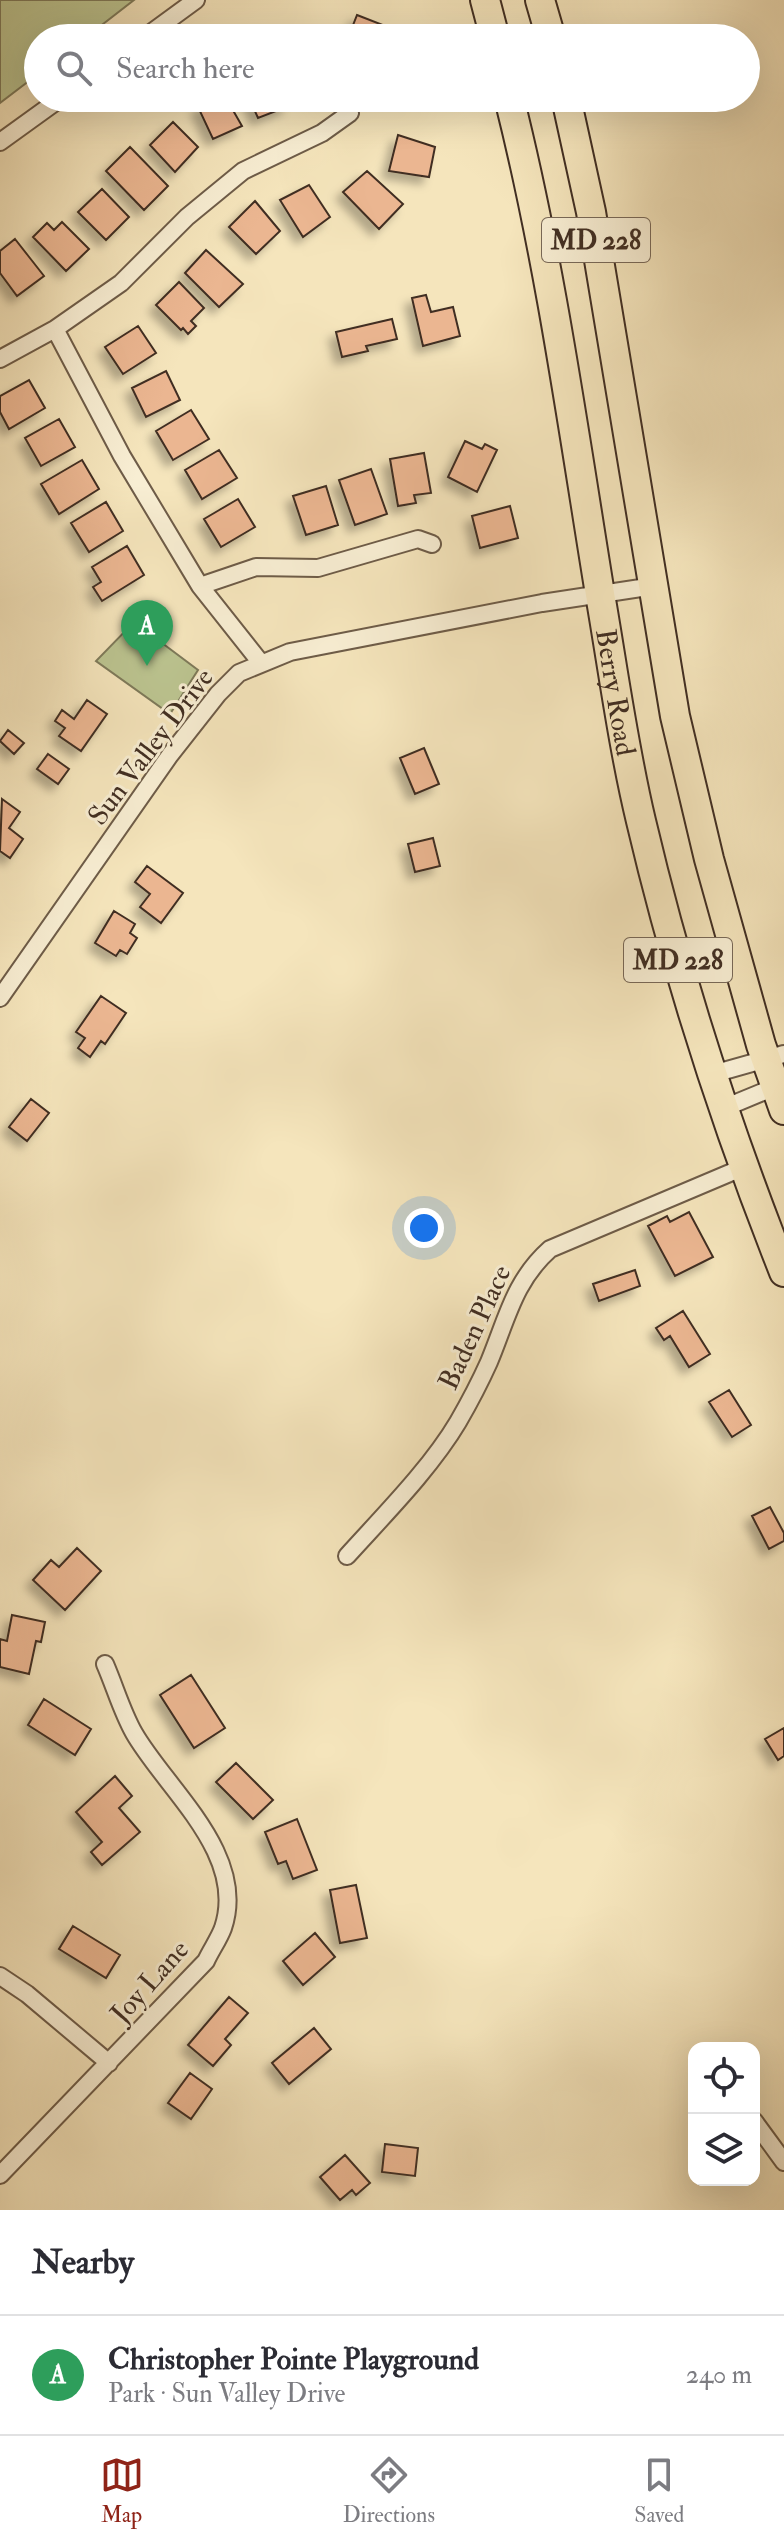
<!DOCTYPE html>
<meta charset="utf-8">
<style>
:root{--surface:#fff;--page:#f7f7f7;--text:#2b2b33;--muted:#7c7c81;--line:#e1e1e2;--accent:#8f2418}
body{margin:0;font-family:"IM FELL Double Pica",serif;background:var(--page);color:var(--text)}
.controls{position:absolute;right:24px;bottom:24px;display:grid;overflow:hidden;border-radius:16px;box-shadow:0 8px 32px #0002}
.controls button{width:72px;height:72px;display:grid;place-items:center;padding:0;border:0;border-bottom:2px solid var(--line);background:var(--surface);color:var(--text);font:40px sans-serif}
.you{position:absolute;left:424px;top:1228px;width:28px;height:28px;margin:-20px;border:6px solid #fff;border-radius:50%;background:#1a73e8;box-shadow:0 0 0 12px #1a73e833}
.badge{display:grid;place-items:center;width:52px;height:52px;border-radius:50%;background:var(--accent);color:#fff;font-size:26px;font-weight:700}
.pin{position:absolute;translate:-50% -66px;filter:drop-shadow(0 2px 4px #0008)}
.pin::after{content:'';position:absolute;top:42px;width:28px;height:24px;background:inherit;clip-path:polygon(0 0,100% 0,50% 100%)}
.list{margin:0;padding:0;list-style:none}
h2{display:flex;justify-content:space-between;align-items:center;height:104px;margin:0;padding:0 32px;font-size:34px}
h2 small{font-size:26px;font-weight:400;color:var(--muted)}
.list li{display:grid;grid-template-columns:52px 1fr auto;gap:24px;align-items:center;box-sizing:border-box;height:120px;padding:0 32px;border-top:2px solid var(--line)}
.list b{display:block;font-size:30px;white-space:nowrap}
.list p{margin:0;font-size:26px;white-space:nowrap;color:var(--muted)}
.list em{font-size:26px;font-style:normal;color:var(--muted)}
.icon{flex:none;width:44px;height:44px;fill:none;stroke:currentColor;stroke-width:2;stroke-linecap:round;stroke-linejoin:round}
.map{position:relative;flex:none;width:784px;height:2210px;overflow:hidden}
.search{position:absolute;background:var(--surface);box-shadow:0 8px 32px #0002;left:24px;right:24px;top:24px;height:88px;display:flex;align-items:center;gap:20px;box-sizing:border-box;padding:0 28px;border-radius:44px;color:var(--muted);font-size:30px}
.sheet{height:224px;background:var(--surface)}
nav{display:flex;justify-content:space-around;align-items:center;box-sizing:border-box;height:112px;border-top:2px solid var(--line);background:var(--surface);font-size:22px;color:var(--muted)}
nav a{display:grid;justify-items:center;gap:4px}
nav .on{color:var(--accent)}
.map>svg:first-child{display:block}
</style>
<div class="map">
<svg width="784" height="2210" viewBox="0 0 784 2210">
<defs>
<filter id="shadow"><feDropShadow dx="-7" dy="7" stdDeviation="4" flood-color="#0004"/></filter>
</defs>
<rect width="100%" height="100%" fill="#f5e5bc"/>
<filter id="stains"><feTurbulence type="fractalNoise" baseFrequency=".0025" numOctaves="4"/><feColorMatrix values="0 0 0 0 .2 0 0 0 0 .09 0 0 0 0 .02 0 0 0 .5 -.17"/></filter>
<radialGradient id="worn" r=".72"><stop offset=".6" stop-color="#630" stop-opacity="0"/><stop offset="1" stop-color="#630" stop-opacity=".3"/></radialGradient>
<!-- green -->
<path fill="#bcc591" stroke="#7e7a5a" stroke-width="2" d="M0,0H134L85,38H38V74L0,103Z
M134,622L198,670L170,714L96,661Z"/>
<!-- building -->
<path fill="#ebb691" stroke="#412e22" stroke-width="2" filter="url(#shadow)" d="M357,15L388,27L384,38H348Z
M214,98H226L242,126L213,139L198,107Z
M249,98H285L289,106L258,118Z
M173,122L198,147L175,172L150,145Z
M398,135L435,147L429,177L389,171Z
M130,147L168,186L144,210L106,171Z
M367,171L403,204L379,229L343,192Z
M309,185L330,217L303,237L280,200Z
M102,189L129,217L106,240L78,212Z
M255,201L280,231L256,254L229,227Z
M62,222L89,249L66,271L33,237L47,223L54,230Z
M15,239L44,276L17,296L0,273V251Z
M206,250L243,284L219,307L185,273Z
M179,282L204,308L191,321L196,326L188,334L183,328L181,330L156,305Z
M426,295L431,312L453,307L460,336L423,346L412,298Z
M392,319L397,339L366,346L368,351L342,357L336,332Z
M138,326L156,353L123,374L105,347Z
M166,371L180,400L146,417L132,388Z
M29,380L45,408L9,429L0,412V396Z
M191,410L209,439L173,460L156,431Z
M59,419L75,447L41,466L25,438Z
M465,441L482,449L485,444L497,450L477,492L448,477Z
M219,450L237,478L202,499L185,470Z
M424,453L431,493L414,495L416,503L398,506L390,459Z
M82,460L99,489L59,514L41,484Z
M371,469L387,514L355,525L339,480Z
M326,486L338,525L306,535L293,496Z
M238,499L255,527L221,547L204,519Z
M106,502L123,531L89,552L71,523Z
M510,506L518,538L480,548L472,516Z
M127,546L144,575L102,601L93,587L101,582L92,567Z
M87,700L107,714L81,751L59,736L65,728L55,721L62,710L74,719Z
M8,730L24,743L14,754L0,741Z
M424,748L439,784L415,794L400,758Z
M48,754L69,769L58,784L37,769Z
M2,799L20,812L9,828L23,839L10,858L0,851Z
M433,838L440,866L415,872L408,844Z
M147,866L183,893L161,923L140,907L150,894L135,882Z
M114,911L135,924L130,933L137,938L127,954L120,950L116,956L95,943Z
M101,996L126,1013L105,1044L101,1041L90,1057L78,1048L85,1038L76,1032Z
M31,1099L49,1113L27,1141L9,1127Z
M689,1212L713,1257L675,1276L648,1226L667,1216L670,1222Z
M635,1270L640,1286L599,1301L593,1284Z
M683,1311L710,1354L689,1367L670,1336L664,1340L656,1328Z
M729,1390L751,1425L732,1437L709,1402Z
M770,1507L784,1533V1541L769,1549L752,1516Z
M77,1548L101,1571L65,1610L33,1580L51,1560L59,1567Z
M12,1615L45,1622L41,1642L36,1641L29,1674L0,1667V1639L7,1641Z
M191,1675L225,1728L194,1748L160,1695Z
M44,1699L91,1729L75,1755L28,1725Z
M784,1728V1756L778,1760L765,1739Z
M236,1763L273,1800L253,1819L216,1782Z
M115,1776L132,1796L119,1808L140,1832L102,1865L91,1852L102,1842L76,1812Z
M297,1819L317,1870L293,1879L286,1861L278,1864L265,1832Z
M356,1885L367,1938L340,1943L330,1890Z
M73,1926L120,1955L106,1978L59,1949Z
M315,1933L335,1957L303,1985L283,1961Z
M229,1997L248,2013L225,2039L231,2045L213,2066L188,2045Z
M314,2028L331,2049L289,2084L272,2063Z
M190,2073L212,2089L191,2119L168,2103Z
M385,2144L418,2148L415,2176L382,2172Z
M345,2155L370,2183L356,2195L352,2190L340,2200L320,2177Z"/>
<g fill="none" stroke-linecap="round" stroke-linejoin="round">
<defs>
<path id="street" d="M144,38L196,0
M0,142L61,98
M55,329L122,456L200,586L261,663
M0,359L55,329L121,283L187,217L243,171L322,133L350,113
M200,586L256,567L318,568L418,539L432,544
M0,998L170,755L218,694L239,673L290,652L542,603L654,586
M713,1074L784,1054
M724,1108L782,1084
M347,1556C384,1515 430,1469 458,1422C469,1403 480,1382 489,1362C507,1319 514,1281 550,1249L744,1167
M0,1976L27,1994L109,2063
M754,2121L784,2162
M0,2175L206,1961C211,1950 219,1939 223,1928C248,1854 166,1789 134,1733C122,1712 115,1687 105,1664"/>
<g id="highway">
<path d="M485,0L495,38"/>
<path d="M540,0L551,38"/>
<path id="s1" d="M509,98C550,261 573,428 600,594C613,669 623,746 641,821C677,974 726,1126 784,1272"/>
<path d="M566,98L591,212L675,716L709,859L761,1045L784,1110"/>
</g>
</defs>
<!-- street casing -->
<use href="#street" stroke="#6e5c48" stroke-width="20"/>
<!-- highway casing -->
<use href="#highway" stroke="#412e22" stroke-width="32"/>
<!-- street -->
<use href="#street" stroke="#f8eed3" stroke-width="16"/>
<!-- highway -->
<use href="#highway" stroke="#f5e5bc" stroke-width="28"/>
</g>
<g text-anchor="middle" stroke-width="6" stroke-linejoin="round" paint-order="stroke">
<!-- shield labels -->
<g fill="#f8eed3" stroke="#786857" stroke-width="2">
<rect x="542" y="218" width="108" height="44" rx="6"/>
<rect x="624" y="938" width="108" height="44" rx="6"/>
</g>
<g font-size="26" font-weight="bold" fill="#412e22">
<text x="596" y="249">MD 228</text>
<text x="678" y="969">MD 228</text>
</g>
<!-- street labels -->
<g font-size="28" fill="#412e22" stroke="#f8eed3">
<text dy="10" stroke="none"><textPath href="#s1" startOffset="604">Berry Road</textPath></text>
<text transform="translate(150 746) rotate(-53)" y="10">Sun Valley Drive</text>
<text transform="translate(474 1327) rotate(-65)" y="10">Baden Place</text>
<text transform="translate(149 1981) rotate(-48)" y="10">Joy Lane</text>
</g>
</g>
<rect width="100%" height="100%" filter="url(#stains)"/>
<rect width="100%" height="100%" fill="url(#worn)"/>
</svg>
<div class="controls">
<button><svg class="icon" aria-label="locate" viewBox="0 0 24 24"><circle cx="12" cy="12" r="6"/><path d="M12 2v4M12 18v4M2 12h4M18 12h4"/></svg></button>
<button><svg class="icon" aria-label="layers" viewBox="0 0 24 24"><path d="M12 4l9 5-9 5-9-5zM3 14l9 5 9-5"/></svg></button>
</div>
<div class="you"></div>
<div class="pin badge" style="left:147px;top:666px;background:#2e9e5b">A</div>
<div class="search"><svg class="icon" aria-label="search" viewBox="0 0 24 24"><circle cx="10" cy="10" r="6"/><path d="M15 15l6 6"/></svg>Search here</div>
</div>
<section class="sheet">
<h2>Nearby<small></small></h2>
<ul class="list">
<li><span class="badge" style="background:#2e9e5b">A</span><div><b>Christopher Pointe Playground</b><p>Park · Sun Valley Drive</p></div><em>240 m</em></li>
</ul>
</section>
<nav>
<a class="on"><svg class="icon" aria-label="map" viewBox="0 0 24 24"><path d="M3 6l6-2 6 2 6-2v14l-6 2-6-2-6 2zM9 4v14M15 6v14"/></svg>Map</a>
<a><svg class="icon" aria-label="directions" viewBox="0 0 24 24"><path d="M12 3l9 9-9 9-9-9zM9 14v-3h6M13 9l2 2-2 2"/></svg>Directions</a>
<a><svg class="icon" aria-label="saved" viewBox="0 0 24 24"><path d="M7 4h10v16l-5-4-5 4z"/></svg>Saved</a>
</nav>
